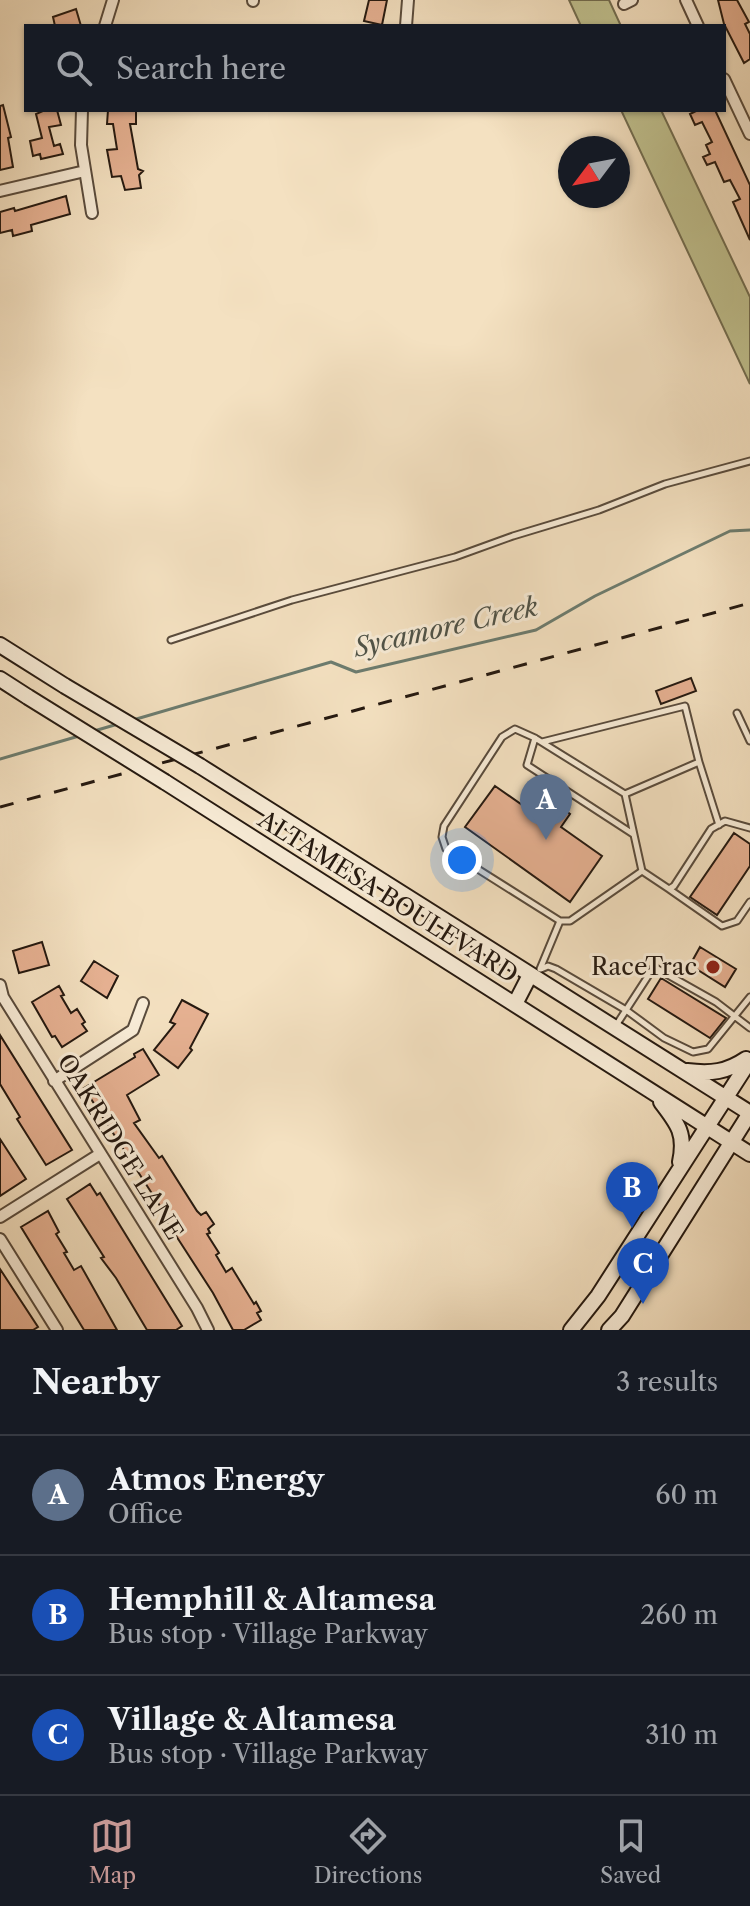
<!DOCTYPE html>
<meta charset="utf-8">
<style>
:root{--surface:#171b24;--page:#20242c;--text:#f1f3f6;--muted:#9ea1a6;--line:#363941;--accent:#c59692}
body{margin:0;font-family:"Libre Caslon Text",serif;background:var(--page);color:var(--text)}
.compass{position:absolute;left:558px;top:136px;width:72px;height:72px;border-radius:50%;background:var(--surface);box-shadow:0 2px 6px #0004;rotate:238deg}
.you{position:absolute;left:462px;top:860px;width:28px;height:28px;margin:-20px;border:6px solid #fff;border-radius:50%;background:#1a73e8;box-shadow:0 0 0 12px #1a73e833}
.badge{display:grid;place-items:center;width:52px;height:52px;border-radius:50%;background:var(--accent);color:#fff;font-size:26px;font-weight:700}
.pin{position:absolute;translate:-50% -66px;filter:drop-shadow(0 2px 4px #0008)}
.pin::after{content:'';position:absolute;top:42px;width:28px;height:24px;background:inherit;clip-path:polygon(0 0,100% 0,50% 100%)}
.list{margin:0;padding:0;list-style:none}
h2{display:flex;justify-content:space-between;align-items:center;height:104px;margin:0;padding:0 32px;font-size:34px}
h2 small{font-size:26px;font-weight:400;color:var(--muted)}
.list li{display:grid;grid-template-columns:52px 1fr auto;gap:24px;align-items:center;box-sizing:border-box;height:120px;padding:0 32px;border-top:2px solid var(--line)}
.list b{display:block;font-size:30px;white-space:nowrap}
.list p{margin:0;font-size:26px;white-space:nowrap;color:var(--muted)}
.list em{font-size:26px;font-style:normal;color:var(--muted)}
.icon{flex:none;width:44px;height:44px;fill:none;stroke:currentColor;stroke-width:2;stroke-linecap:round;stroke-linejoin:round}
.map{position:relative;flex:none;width:750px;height:1330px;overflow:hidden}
.search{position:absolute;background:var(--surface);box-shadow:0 2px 6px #0004;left:24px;right:24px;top:24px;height:88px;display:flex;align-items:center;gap:20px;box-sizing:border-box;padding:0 28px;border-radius:0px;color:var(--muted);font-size:30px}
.sheet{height:464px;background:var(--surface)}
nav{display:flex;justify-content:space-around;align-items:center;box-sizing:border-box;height:112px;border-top:2px solid var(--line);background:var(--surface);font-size:22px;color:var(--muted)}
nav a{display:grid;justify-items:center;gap:4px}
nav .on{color:var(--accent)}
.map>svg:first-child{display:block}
</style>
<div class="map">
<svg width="750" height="1330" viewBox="0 0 750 1330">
<rect width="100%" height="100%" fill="#f4e1c1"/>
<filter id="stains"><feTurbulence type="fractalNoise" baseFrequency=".0025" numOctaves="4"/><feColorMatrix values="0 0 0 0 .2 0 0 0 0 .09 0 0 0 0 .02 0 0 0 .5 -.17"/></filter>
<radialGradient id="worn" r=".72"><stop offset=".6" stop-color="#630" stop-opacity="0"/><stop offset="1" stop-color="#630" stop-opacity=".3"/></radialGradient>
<!-- green -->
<path fill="#c0c18f" stroke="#726d50" stroke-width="2" d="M569,0H609L621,26H581Z
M621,110H661L750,297V384Z"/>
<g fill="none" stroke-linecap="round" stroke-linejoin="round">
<!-- stream -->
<path stroke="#6c7c6f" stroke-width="3" d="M133,720L331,662L356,672L536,630L595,596L730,531L750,530
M94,731L118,724
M0,759L79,736"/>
</g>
<!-- building -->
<path fill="#e6b192" stroke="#251910" stroke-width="2" d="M369,0H387L382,25L364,21Z
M718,0H737L749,22L745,24L750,34V59L744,63L724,24Z
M76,9L81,26H55L53,17Z
M3,105L11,137L8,138L13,167L0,170V106Z
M45,110H57L61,125L49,127L54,146L60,144L63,154L41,159L40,154L33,156L30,141L42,138L36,114Z
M108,110H136V124H130L138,169L143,171L139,175L141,188L125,190L121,176L112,177L107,150L117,149L113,124H107Z
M698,110H715L750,185V240L733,202L740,199L730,180L724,182L715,162L707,165L703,157L710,154L706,145L712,142L702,122L695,125L690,114Z
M66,196L70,214L31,225L32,231L13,236L12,230L0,233V212L14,208L15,211Z
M691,678L696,691L661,704L656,691Z
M495,786L538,816L550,799L570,814L561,827L602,856L570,902L465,827Z
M734,833L750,844V866L717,915L690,897Z
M42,942L49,965L19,973L13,951Z
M700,947L736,969L725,987L690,965Z
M94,961L118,976L107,998L81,981Z
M661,978L726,1018L710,1038L648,999Z
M59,986L64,995L61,996L71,1013L77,1009L85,1022L82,1024L87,1031L62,1047L55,1036L52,1037L32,1002Z
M182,1000L208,1014L190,1048L192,1050L178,1068L154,1050L175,1024L170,1022Z
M0,1035L72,1150L46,1165L17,1119L20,1117L0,1084Z
M143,1049L159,1075L127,1095L140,1120L134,1123L159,1158L162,1156L197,1211L201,1215L206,1212L214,1224L208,1229L210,1233L207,1234L219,1253L216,1255L226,1272L232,1268L254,1304L256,1302L261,1311L257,1313L261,1320L244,1330H233L213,1293L160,1211L162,1209L84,1088L135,1057L134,1054Z
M0,1139L26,1179L0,1196Z
M90,1184L97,1195L100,1193L182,1326L176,1330H147L116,1278L101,1258L104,1257L67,1199Z
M48,1211L59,1232L56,1234L67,1252L64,1253L74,1270L81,1266L117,1330H84L21,1227Z
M0,1269L38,1327L33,1330H0Z"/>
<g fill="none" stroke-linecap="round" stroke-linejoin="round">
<defs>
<path id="lane" d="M171,640L292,600L455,557L513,536L599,510L665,484L750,461
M737,713L750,741
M535,738L527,765L633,834
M542,742L685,706L699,762
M625,794L699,762L719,825
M642,871L669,889L674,886L711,829L725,821L750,828
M669,889L722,926L737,921L750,902
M540,969L560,921L446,849L442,837L444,826L502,737L515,729L535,738L625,794L642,871L570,921H560
M541,969L548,966L556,969L626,1010L664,1038L693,1052L708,1049L750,997
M615,1027L654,967L716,1002L750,1028"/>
<path id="street" d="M686,0L698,26
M253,1V0
M624,4L632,0
M105,26L113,0
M406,26L408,0
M724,79L750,134
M82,110L81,145L92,213
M0,191L85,171
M0,985L3,997L197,1308L208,1330
M54,1081L133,1030L143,1003
M0,1217L100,1154
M0,1239L57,1330"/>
<path id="secondary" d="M0,645L65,686
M0,679L28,697
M200,766L750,1113
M165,782L750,1154
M515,1004L530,975
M687,1071C711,1074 727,1072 746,1059
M661,1102C678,1124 686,1134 680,1162
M571,1330L598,1296L750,1060
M609,1330L622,1316L750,1113"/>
</defs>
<!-- lane casing -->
<use href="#lane" stroke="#594b3c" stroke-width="9"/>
<!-- street casing -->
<use href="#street" stroke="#594b3c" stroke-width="14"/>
<!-- secondary casing -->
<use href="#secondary" stroke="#251910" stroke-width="18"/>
<!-- lane -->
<use href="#lane" stroke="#f8ecd7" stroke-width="5"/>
<!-- street -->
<use href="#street" stroke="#f8ecd7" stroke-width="10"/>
<!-- secondary -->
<use href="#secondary" stroke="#f8ecd7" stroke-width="14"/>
<!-- rail -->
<path stroke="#251910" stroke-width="3" stroke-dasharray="14 14" stroke-linecap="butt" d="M0,807L750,603"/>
<defs>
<path id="secondary-bridge" d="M65,686L200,766
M28,697L165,782"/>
</defs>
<!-- secondary-bridge casing -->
<use href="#secondary-bridge" stroke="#251910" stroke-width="18" stroke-linecap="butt"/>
<!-- secondary-bridge -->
<use href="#secondary-bridge" stroke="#f8ecd7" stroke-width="14"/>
</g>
<!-- markers -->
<circle fill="#8f2418" stroke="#f8ecd7" stroke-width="3" cx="713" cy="967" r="8"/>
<g text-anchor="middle" stroke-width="6" stroke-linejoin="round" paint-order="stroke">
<!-- street labels -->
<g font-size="24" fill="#251910" stroke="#f8ecd7">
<text transform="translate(388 897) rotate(32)" y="8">ALTAMESA BOULEVARD</text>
<text transform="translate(120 1147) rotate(58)" y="8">OAKRIDGE LANE</text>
</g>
<!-- poi labels -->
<g font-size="24" fill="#251910" stroke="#f8ecd7" text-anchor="end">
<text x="697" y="975">RaceTrac</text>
</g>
<!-- water labels -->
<g font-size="26" font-style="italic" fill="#4f5348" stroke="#f8ecd7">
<text transform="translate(446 627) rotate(-13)" y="9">Sycamore Creek</text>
</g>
</g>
<rect width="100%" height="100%" filter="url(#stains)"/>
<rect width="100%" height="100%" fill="url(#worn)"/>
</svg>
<svg class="compass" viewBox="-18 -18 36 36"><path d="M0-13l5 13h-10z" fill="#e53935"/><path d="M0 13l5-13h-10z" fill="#9ea1a6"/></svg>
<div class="you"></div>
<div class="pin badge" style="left:546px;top:840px;background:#5c6f8a">A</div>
<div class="pin badge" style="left:632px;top:1228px;background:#1a4fb4">B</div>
<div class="pin badge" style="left:643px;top:1304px;background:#1a4fb4">C</div>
<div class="search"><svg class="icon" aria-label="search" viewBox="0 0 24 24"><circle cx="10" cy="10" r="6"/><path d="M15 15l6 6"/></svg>Search here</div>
</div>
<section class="sheet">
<h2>Nearby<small>3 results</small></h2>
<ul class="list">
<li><span class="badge" style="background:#5c6f8a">A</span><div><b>Atmos Energy</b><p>Office</p></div><em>60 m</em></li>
<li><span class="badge" style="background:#1a4fb4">B</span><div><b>Hemphill &amp; Altamesa</b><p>Bus stop · Village Parkway</p></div><em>260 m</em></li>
<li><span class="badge" style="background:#1a4fb4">C</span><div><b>Village &amp; Altamesa</b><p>Bus stop · Village Parkway</p></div><em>310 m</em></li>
</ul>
</section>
<nav>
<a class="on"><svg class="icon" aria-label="map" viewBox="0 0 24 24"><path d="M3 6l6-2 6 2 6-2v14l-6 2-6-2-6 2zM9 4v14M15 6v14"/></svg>Map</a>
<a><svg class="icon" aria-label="directions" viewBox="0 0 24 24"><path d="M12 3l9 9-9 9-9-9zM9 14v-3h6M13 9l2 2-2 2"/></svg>Directions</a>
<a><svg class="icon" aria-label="saved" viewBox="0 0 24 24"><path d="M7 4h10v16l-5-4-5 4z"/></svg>Saved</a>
</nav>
